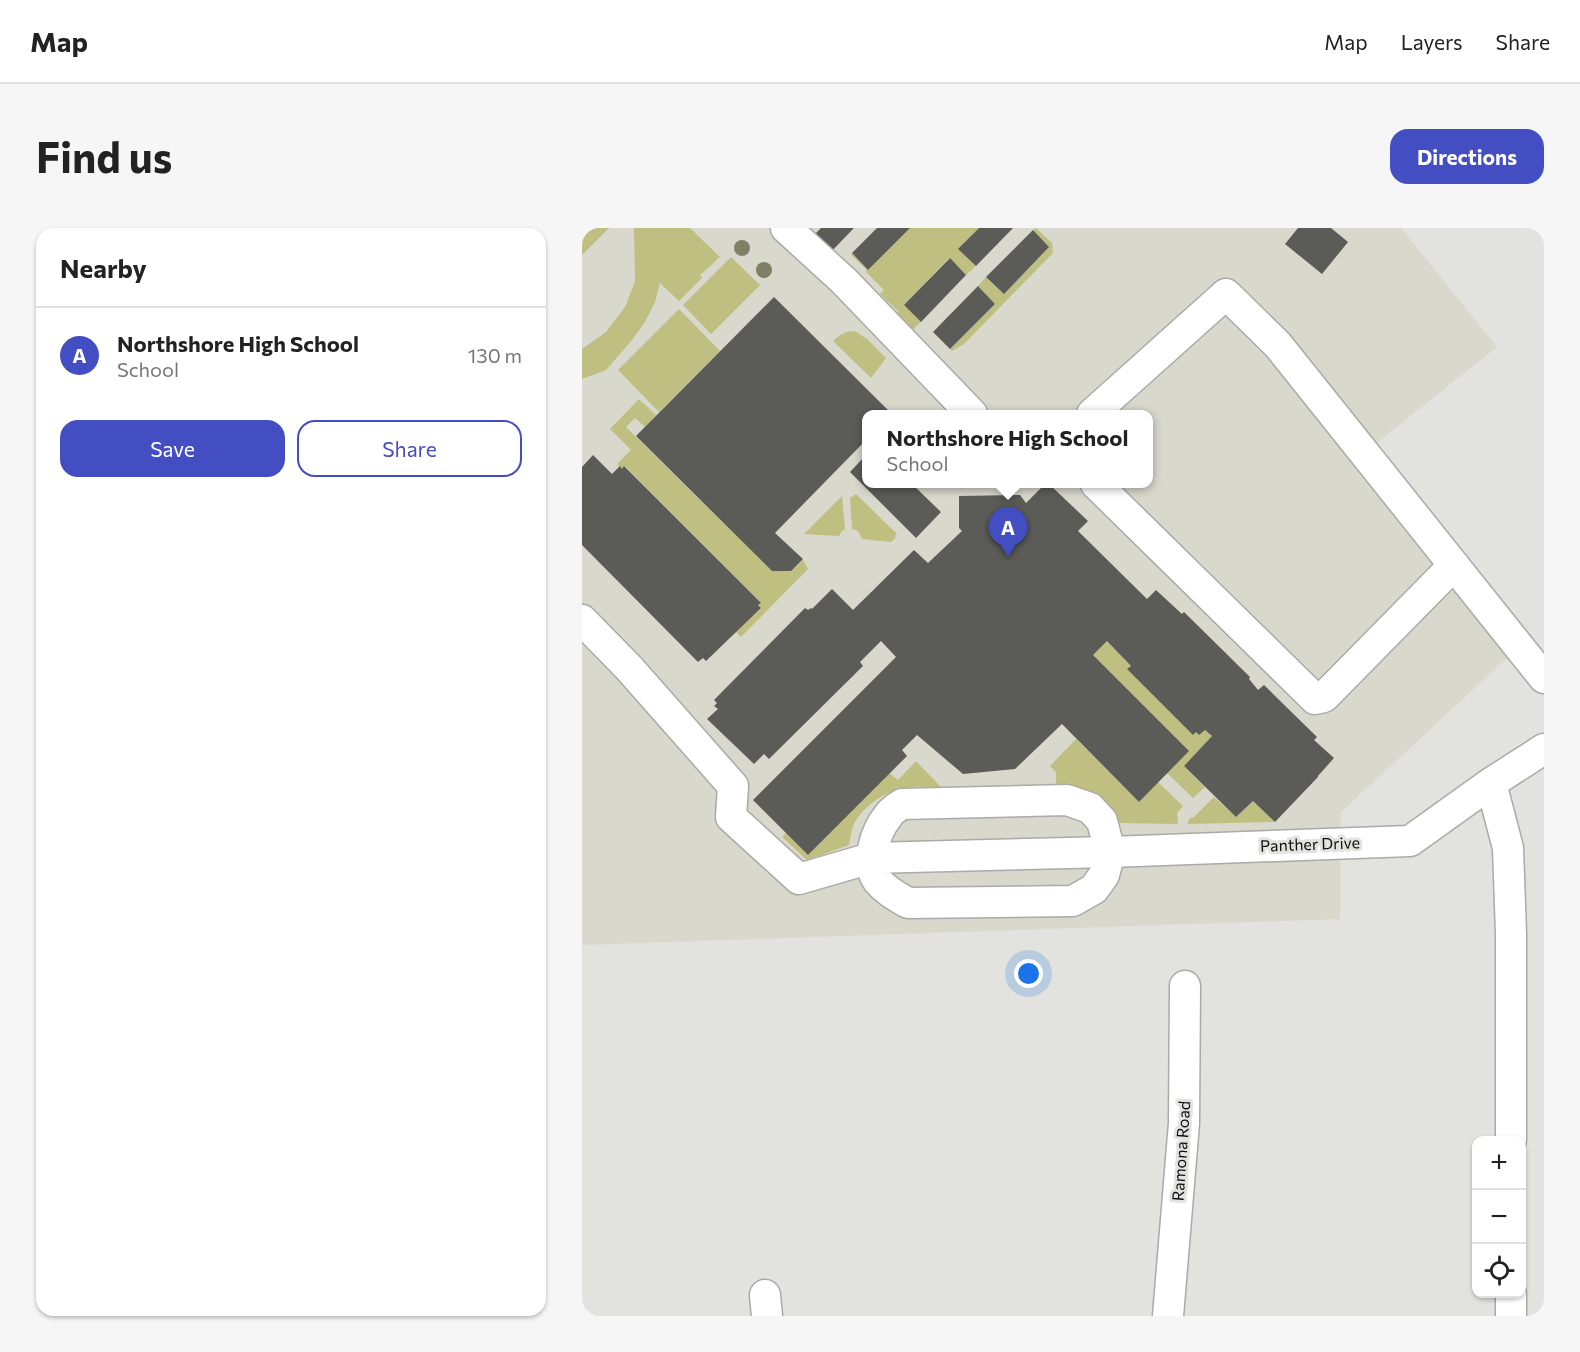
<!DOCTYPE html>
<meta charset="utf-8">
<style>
:root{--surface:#fff;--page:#f6f6f6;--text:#222;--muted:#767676;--line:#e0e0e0;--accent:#434ec2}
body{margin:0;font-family:Commissioner,sans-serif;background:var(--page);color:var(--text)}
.controls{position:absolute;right:18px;bottom:18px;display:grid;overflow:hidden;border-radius:12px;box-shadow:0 2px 4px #0004}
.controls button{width:54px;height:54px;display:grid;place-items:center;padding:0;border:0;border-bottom:2px solid var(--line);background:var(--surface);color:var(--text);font:30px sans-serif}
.you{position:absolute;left:447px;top:746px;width:21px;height:21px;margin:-15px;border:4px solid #fff;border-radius:50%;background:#1a73e8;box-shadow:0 0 0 9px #1a73e833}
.badge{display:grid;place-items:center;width:39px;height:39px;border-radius:50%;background:var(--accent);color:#fff;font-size:20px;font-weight:700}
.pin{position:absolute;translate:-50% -50px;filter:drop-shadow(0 2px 3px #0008)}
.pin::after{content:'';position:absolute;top:32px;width:21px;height:18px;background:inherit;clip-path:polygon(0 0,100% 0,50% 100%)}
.popup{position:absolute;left:280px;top:182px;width:291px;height:78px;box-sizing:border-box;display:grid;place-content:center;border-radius:12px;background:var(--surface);filter:drop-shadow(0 2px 4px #0005);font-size:20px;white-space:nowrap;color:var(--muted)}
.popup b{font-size:22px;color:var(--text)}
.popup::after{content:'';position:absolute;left:50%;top:100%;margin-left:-12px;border:12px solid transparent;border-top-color:var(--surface)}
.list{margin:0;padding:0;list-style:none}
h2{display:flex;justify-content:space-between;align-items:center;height:78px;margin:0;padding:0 24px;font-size:26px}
h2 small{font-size:20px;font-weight:400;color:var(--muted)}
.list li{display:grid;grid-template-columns:39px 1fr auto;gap:18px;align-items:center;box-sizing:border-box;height:96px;padding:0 24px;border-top:2px solid var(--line)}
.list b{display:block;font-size:22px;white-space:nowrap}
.list p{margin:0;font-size:20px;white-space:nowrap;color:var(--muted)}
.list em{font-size:20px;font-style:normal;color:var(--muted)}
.actions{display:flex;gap:12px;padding:18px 24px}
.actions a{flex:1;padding:14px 0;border:2px solid var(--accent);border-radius:18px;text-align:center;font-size:21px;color:var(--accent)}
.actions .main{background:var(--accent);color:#fff}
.icon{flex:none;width:33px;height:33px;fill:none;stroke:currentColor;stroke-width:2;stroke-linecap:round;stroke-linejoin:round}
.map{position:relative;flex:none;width:962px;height:1088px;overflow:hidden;border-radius:18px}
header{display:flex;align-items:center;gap:36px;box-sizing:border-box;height:84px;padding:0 30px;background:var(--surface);border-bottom:2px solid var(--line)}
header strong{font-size:28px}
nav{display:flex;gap:33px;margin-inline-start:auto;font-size:21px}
.intro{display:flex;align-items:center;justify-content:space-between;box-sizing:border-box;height:144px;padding:0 36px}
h1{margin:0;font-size:42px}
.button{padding:15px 27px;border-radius:18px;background:var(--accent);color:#fff;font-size:21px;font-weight:700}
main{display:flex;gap:36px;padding:0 36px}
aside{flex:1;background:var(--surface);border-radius:18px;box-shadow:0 2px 4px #0004}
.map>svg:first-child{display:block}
</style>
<header>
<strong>Map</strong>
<nav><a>Map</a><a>Layers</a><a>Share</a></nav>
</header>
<div class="intro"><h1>Find us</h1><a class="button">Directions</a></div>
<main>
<aside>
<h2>Nearby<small></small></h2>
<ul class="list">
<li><span class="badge">A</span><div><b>Northshore High School</b><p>School</p></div><em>130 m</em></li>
</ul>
<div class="actions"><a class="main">Save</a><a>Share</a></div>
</aside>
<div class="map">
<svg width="962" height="1088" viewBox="0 0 962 1088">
<rect width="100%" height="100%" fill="#e2e2de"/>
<!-- built -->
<path fill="#d8d8cd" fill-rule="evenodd" d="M0,0H819L915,119L777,229L926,429L759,584L758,691L0,717ZM285,186H567V256H285Z"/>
<!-- green -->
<path fill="#c0bf82" d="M0,0H27L0,27Z
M52,0H108L138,29L118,47L120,50L97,73L78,55L73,74L63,94L50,112L24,142L0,151V121L24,104L43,79L53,53Z
M328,0H397L377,21L394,38L384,47L367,30L322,77L339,94L329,103L313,87L316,83L298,66L302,62L284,44L285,42L269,27L270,25L286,42Z
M454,0L470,15L471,25L382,116L370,123L368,121L413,76L396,58L404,49L422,66L467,19L451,2Z
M149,29L178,57L129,106L101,77Z
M97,81L138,123L77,184L36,142Z
M273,103L285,111L304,130L289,150L251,113C258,106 264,103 273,103Z
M57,171L74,187L63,199L53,190L44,199L190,343H209L221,332L226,341L159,409L154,404L179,380L176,377L178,374L43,238L40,241L35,236L49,222L28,201Z
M274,266L315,306L313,308L314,309L309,314L280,311L276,303L270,301L268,270Z
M260,268L263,301L259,304L257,308L222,306Z
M525,413L549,438L546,441L617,507L623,502L630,508L602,538L623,559L611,570L585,545L511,427Z
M494,511L557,574L576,554L601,578L595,585L596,596L537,595L474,559V544L468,538Z
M334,533L359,559C347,559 333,558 322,560C301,564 280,579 271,598C269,604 268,611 267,617L225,632L200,609L204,605L226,627L307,545L316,552Z
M632,569L654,589L671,573L693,594L606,596V593L610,589L611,590Z"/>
<!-- building -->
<path fill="#5b5b58" d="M239,0H272L245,28L229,10Z
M295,0H328L286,42L270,25Z
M397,0H431L394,38L376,21Z
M716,0H749L766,14L740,46L703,16Z
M451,2L467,19L422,66L404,49Z
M368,30L384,47L339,94L322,77Z
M396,58L413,76L368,121L351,104Z
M192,69L310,186H285V211L193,305L221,331L209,343H190L54,208Z
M285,226V256H330L359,284L334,310L268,244Z
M11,227L30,246L38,238L40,241L42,238L179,375L176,377L179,380L124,433L121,430L116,434L0,317V239Z
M463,256H467L506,293L496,303L565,371L574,362L600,386L602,384L668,449L667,451L676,462L682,457L735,509L732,512L752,530L736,548V549L693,594L671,573L654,589L602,538L630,508L623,502L617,507L614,504L611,507L545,441L549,438L525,413L511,427L607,523L557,574L480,496L433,541L381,546L335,507L320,522L325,528L226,627L171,572L314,429L299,413L278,434L281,438L187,531L182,526L172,536L125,491L136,481L132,478L135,475L132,472L223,380L226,382L229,380L230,381L250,361L271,382L332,322L346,335L380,303L377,300V268L438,267L444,275Z"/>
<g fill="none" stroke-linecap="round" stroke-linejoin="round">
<defs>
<path id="minor" d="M204,0L262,53L390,186
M510,186L644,66L696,117L962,450
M514,256L733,471L742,469L872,337
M0,392L47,440L151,558L149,589L217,651L289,630L528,624L828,613L909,555L962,521
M909,555L926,620L929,706V912
M485,572L508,580L520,593L528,624L522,647L512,661L491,673L326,675C316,669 304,663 296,653C283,635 293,604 306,588C309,583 315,579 320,576Z
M929,1066V1088
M183,1067L185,1088
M586,1088L602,895L603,758"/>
</defs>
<!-- minor casing -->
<use href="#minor" stroke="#aaaaa6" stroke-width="33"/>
<!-- minor -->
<use href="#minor" stroke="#fff" stroke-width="30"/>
</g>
<!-- trees -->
<g fill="#818067">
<circle cx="160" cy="20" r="8"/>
<circle cx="182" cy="42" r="8"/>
</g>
<g text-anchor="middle" stroke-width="6" stroke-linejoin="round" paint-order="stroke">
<!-- street labels -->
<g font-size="16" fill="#0e0e0d" stroke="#e2e2de">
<text transform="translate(728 616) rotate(-2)" y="6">Panther Drive</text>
<text transform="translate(599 923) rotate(-86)" y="6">Ramona Road</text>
</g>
</g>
</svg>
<div class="controls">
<button>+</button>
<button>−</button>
<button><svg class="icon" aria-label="locate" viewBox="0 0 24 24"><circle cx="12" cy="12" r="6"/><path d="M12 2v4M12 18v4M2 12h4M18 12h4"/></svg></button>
</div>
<div class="you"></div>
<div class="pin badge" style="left:426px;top:329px">A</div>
<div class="popup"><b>Northshore High School</b>School</div>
</div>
</main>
